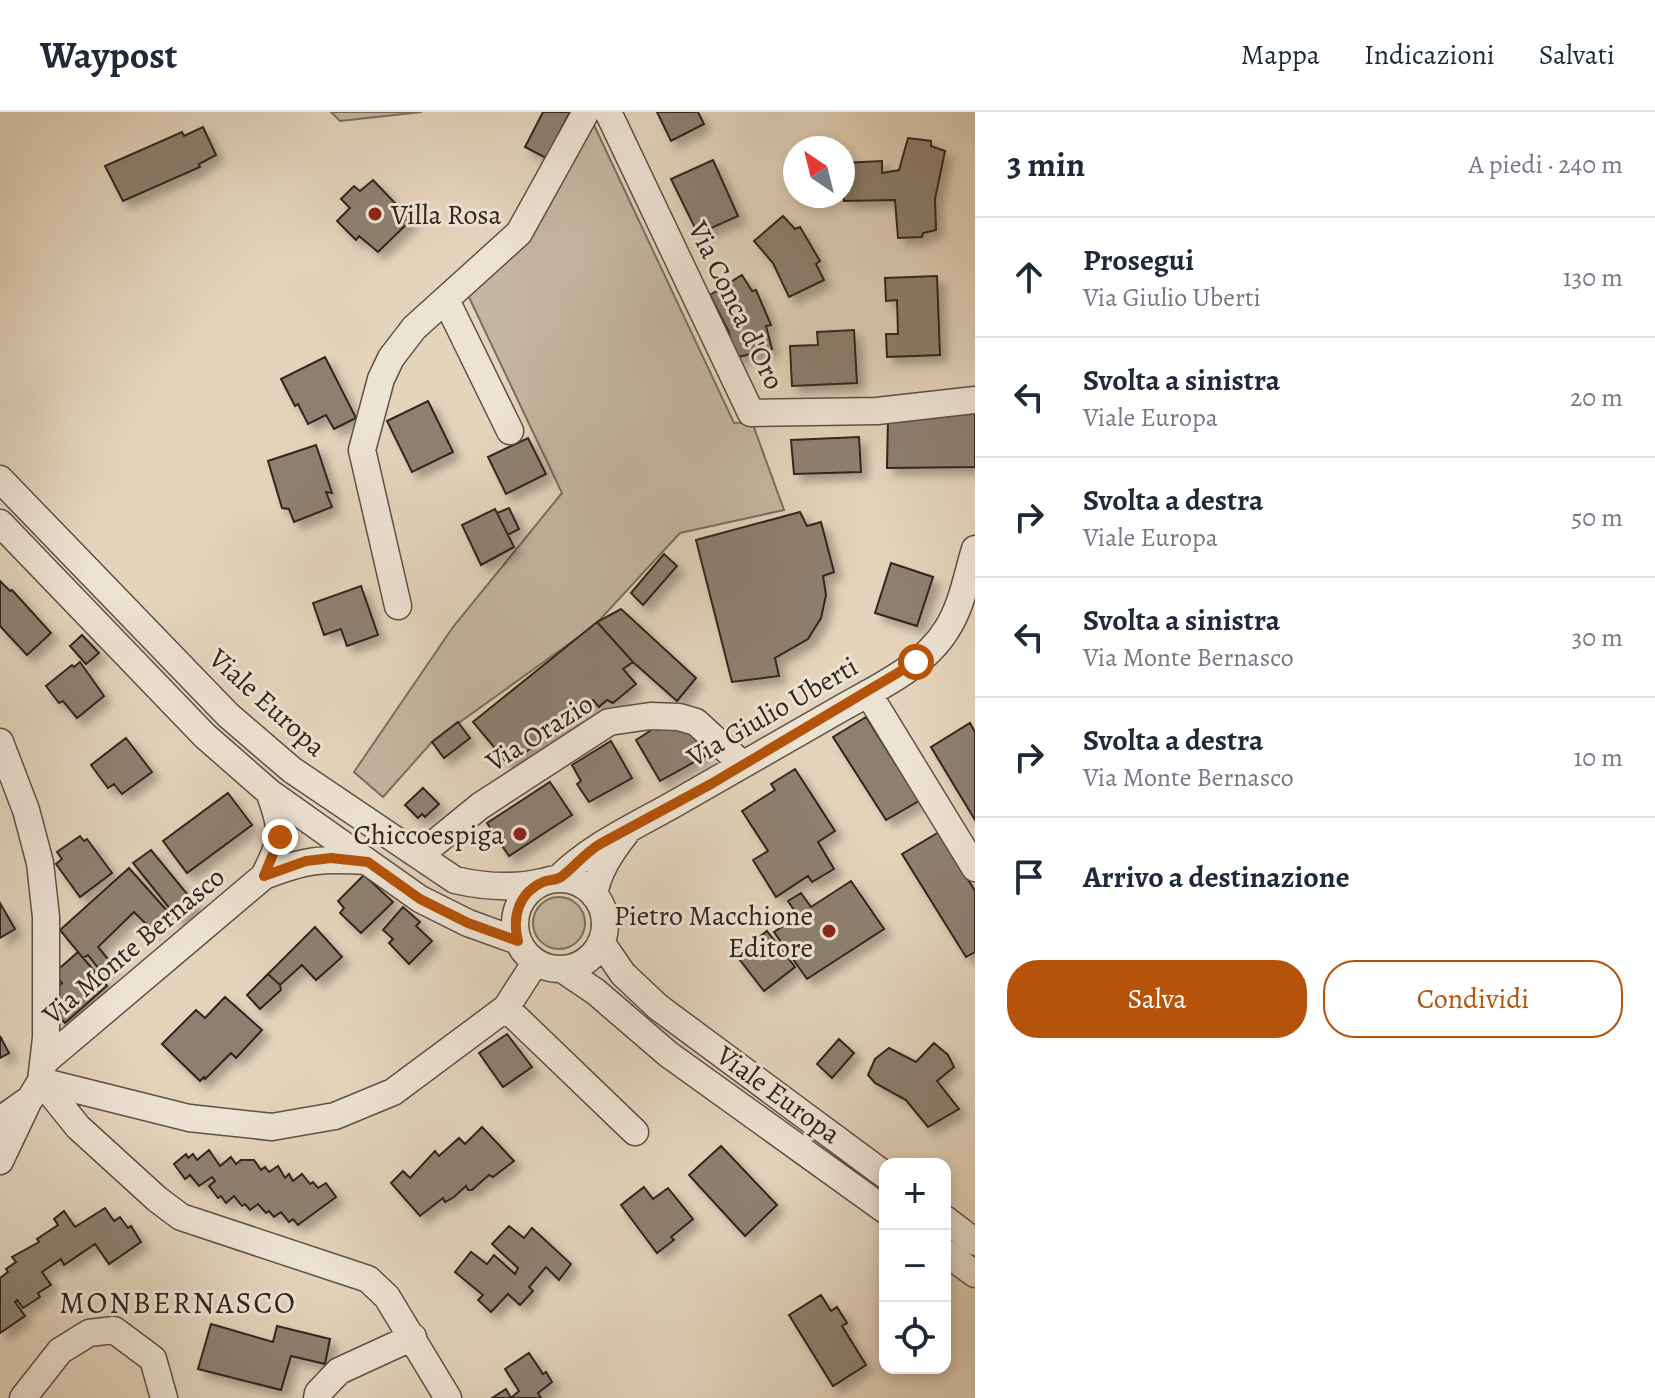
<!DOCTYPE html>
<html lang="it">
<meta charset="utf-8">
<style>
:root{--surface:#fff;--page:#f2f2f3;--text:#1f2937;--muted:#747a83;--line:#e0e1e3;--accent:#b45309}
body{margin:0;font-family:Alegreya,serif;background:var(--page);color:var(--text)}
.controls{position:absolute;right:24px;bottom:24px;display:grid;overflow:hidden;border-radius:16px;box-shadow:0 4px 12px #0003}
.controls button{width:72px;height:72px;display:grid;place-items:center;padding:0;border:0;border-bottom:2px solid var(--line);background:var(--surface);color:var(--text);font:40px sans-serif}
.compass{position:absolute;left:783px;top:24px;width:72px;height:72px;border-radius:50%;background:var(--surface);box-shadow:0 4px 12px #0003;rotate:325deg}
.stop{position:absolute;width:24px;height:24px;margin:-18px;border:6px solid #b45309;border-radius:50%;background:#fff}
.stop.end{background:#b45309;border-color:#fff;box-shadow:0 2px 8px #0008}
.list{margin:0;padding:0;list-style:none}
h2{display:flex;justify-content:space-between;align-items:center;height:104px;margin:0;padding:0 32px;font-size:34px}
h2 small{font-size:26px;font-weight:400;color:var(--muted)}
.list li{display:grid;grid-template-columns:52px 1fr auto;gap:24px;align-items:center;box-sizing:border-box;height:120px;padding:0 32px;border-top:2px solid var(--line)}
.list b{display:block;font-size:30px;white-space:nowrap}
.list p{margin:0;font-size:26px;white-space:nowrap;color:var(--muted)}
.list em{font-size:26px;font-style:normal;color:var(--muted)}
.actions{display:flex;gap:16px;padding:24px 32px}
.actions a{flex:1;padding:18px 0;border:2px solid var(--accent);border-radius:32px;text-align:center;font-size:28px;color:var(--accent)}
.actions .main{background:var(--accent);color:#fff}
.icon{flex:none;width:44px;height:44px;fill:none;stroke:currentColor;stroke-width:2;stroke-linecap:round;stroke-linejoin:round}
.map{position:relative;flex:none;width:975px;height:1286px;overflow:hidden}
header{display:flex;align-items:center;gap:48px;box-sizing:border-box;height:112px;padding:0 40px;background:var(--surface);border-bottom:2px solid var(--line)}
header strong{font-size:38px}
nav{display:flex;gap:44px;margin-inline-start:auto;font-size:28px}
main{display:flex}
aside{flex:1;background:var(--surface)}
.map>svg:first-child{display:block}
</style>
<header>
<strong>Waypost</strong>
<nav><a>Mappa</a><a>Indicazioni</a><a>Salvati</a></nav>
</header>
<main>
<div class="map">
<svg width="975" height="1286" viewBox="0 0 975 1286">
<defs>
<filter id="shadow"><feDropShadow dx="7" dy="7" stdDeviation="4" flood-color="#0004"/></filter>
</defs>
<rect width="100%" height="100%" fill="#e4d4bb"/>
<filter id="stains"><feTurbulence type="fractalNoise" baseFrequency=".0025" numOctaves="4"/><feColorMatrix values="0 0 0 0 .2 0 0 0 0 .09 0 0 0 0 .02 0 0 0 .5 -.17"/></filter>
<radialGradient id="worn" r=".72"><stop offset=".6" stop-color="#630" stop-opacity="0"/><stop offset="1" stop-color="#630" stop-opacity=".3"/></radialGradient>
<!-- green -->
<path fill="#c5b6a0" stroke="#7a6e5f" stroke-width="2" d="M331,0H422L340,9Z
M593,11L734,311L752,310L784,398L680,421L594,514L432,630L383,685L354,660L453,515L562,381L467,181Z
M533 811a26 26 0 1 1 52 0a26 26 0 1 1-52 0Z"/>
<!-- building -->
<path fill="#8e8070" stroke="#30251e" stroke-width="2" filter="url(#shadow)" d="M543,0H570L546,46L525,35Z
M657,0H698L704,12L671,29Z
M203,15L216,43L199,52L200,55L123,89L105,54L182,20L184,24Z
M908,26L931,29V34L945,39L935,87L936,118L923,121L922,125L898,126L895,88L844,89L843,51L882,49V61L899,58Z
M713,48L738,104L698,122L671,67Z
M373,68L411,108L378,140L359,124L356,128L337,109L350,96L341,87L354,74L360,79Z
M783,104L795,117L800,115L820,149L816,152L824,168L789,185L773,151L754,129Z
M742,163L752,179L756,178L771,213L766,214L772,237L734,246L729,220L710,183Z
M937,164L940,243L887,245L886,222H898L897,188L886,189L885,166Z
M854,218L857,271L792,274L790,234L818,233L817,220Z
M325,245L356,306L334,317L326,303L308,312L298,292L295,294L281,267Z
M428,289L453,340L412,360L387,309Z
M975,297V355L887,356L888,306Z
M859,325L861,360L794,362L791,328Z
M528,326L546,362L506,382L488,345Z
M316,333L332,381L326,380L332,395L294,410L289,397L282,396L268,349Z
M509,396L519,417L508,423L497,401Z
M495,397L514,435L481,453L462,413Z
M800,400L807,414L821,410L834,460L823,464L826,483L821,506L808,527L775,546L779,564L732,570L696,428Z
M664,442L677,454L643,493L631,481Z
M891,451L933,465L917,514L875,501Z
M0,469L10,479L12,478L51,521L27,543L0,514Z
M361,474L378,523L347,534L341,517L324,523L313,491Z
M621,497L696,566L677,589L633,550L597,510Z
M597,510L633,550L623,557L636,572L613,591L607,588L599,595L593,588L509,653L473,610Z
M82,523L99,541L86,552L70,534Z
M80,550L104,584L77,606L63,589L59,591L46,574L72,553L74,555Z
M866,605L919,689L886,708L833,625Z
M458,610L470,626L444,646L432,630Z
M664,610L688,614L705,644L660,669L636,628Z
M970,611L975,620V708L931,635Z
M126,626L152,660L122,682L114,672L108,676L91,653Z
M611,629L632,666L589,690L577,672L581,669L572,653Z
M795,657L835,719L818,730L834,757L812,770L808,764L776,785L753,748L768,739L742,699L775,678L771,672Z
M550,670L572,703L509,744L487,711Z
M423,676L439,692L425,705L422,702L418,706L405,693Z
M228,681L252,713L187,761L163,729Z
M939,720L975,779V840L966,845L902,742Z
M80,724L84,729L87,727L112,761L80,785L56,752L62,747L57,740Z
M151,738L197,794L179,808L133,751Z
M129,756L169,801L151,817L134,800L98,835L112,852L102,861L88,843L83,846L60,818Z
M364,763L393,790L361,821L340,801L344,796L338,789Z
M851,769L884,817L807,867L774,820L798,804L788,789L801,781L811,795Z
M0,791L15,817L0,826Z
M403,795L420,810L416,814L432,829L409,852L389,831L393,827L383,818Z
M315,815L342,845L316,868L302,853L280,873L268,862Z
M767,819L795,855L764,879L736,843Z
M78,840L107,874L65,911L52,896L56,878L62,871L54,861Z
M268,862L280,873L281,878L260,897L247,883Z
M225,885L262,918L236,946L231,941L205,967L204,965L200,969L162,932L196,898L205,906Z
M507,922L532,955L503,975L479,941Z
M0,924L9,941L0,946Z
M839,927L854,941L832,966L817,952Z
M934,931L948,943L954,955L937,969L959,997L928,1015L906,988L875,971L868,963L875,947L889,936L916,950Z
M482,1015L514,1049L493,1065L489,1063L472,1078H468L466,1074L454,1085L445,1090L443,1086L420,1104L391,1071L403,1059L410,1066L435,1039L439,1044L459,1026L465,1032Z
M721,1034L777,1093L745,1124L689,1063Z
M209,1038L220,1054L231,1045L236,1052L241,1048H254L261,1058L265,1055L269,1060L278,1054L285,1066L289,1062L293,1069L302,1062L310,1072L313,1070L318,1076L326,1071L336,1085L298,1113L293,1107L289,1110L281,1100L274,1105L269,1099L266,1101L258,1092L250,1098L245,1092L242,1094L234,1084L226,1091L221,1084L218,1086L209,1074L215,1069L212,1065L199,1074L190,1063L185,1067L174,1052L186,1042L188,1046L193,1042L197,1048Z
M644,1075L653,1087L668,1076L693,1107L671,1125L674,1128L657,1141L621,1093Z
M105,1096L114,1109L120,1105L128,1116L131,1114L141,1130L109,1152L95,1132L64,1153L61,1147L42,1160L51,1173L38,1181L40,1185L23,1196L17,1188L15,1190L25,1204L0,1221V1166L8,1160L6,1157L16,1150L12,1145L39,1130L37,1127L58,1113L54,1107L64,1099L75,1115Z
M509,1114L524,1126L532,1116L571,1152L559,1168L546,1155L529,1175L533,1179L520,1193L508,1182L491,1200L478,1188L483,1183L455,1160L471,1140L487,1152L494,1143L515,1162L518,1156L492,1132Z
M821,1183L831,1199L837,1195L847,1211L842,1214L866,1253L833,1274L789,1203Z
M211,1212L273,1230L277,1214L330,1227L325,1252L291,1244L281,1278L198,1257Z
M529,1241L543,1262L546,1260L552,1270L538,1281L541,1286H492L506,1277L511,1286L519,1279L505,1257Z"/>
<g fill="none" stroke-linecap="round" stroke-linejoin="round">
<defs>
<path id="minor" d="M608,0L751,301L877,299L975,288
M446,188L510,319
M0,367L228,603L292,658L455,768C485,775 512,777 542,770
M0,411L205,624L269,680L420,787L468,811L518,829
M398,494L362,338L381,267L391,246L414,216L519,121L586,0
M868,581L975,756
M0,630L26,698L40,751L46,805V926L41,969L30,987L0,1008
M420,743L480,694L609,610L650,604L679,605L696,610L742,652
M264,764C283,726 284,720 269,680
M515 812a45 45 0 1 1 90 0a45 45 0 1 1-90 0Z
M558,767C592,733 634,715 676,691C731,660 785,628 840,597C877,576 924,555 947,517C962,494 967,463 975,437
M594,783C598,759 611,740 626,721
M601,830L623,862L658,895L885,1063
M535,851L506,896L635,1020
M562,857L596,880L668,942L885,1098
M44,950L264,764C305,748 321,746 365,749
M41,969L78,1015L157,1087L181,1105L368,1167L387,1185L448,1286
M41,969L189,1006L272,1015L335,1004L393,980L506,896
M0,1049L28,990
M945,1107L975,1130
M945,1140L975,1162
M23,1286L60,1239L89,1221L114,1218L153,1247L164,1286
M317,1286L318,1281L339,1259L413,1225"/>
</defs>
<!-- minor casing -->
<use href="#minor" stroke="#5d5145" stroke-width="29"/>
<!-- minor -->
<use href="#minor" stroke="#ede3d3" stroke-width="26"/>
</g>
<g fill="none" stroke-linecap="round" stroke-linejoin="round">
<!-- route -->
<path stroke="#b45309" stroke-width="10" d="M280,725L264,764L306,749L331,746L368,750L420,787L468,811L518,829C512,806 518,781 543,770C549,767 555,769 561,765C575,754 585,741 600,732L711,672L916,550"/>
</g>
<!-- markers -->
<g fill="#8f2418" stroke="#ede3d3" stroke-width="3">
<circle cx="375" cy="102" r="8"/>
<circle cx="520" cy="722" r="8"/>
<circle cx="829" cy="819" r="8"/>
</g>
<g text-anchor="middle" stroke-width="6" stroke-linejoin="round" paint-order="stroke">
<!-- poi labels -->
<g font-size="28" fill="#30251e" stroke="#ede3d3" text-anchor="end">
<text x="391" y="112" text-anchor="start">Villa Rosa</text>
<text x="504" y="732">Chiccoespiga</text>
<text x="813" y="813">Pietro Macchione<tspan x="813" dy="32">Editore</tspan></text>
</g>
<!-- street labels -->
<g font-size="28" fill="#30251e" stroke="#ede3d3">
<text transform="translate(737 193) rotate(64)" y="10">Via Conca d'Oro</text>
<text transform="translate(268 590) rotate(42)" y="10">Viale Europa</text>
<text transform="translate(772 599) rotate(-30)" y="10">Via Giulio Uberti</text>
<text transform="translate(539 620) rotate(-32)" y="10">Via Orazio</text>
<text transform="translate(133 833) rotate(-40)" y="10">Via Monte Bernasco</text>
<text transform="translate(779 982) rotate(36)" y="10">Viale Europa</text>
</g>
<!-- neighbourhood labels -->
<g font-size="30" letter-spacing="2" fill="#30251e" stroke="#ede3d3">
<text x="178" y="1201">MONBERNASCO</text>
</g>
</g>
<rect width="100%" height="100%" filter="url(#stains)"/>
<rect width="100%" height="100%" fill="url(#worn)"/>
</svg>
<div class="controls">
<button>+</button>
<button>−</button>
<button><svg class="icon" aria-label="locate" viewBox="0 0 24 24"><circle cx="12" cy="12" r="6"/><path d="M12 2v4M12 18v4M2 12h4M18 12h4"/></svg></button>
</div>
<svg class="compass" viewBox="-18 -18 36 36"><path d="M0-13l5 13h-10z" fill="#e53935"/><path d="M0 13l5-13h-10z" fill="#747a83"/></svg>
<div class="stop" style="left:916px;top:550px"></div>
<div class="stop end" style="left:280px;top:725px"></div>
</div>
<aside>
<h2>3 min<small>A piedi · 240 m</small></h2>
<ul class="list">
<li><svg class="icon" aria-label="ahead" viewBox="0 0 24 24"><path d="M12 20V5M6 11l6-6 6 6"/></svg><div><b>Prosegui</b><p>Via Giulio Uberti</p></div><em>130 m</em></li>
<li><svg class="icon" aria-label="left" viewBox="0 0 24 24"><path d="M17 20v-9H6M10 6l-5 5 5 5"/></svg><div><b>Svolta a sinistra</b><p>Viale Europa</p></div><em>20 m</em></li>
<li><svg class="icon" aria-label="right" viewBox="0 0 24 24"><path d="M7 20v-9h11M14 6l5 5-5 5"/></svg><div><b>Svolta a destra</b><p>Viale Europa</p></div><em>50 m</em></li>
<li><svg class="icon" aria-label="left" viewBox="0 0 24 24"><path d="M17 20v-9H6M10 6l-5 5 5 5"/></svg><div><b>Svolta a sinistra</b><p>Via Monte Bernasco</p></div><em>30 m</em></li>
<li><svg class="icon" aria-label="right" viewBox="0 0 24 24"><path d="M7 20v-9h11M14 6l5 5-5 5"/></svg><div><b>Svolta a destra</b><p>Via Monte Bernasco</p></div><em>10 m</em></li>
<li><svg class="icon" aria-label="arrive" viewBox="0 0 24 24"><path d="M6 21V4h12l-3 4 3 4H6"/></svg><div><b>Arrivo a destinazione</b></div></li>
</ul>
<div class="actions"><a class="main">Salva</a><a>Condividi</a></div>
</aside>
</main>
